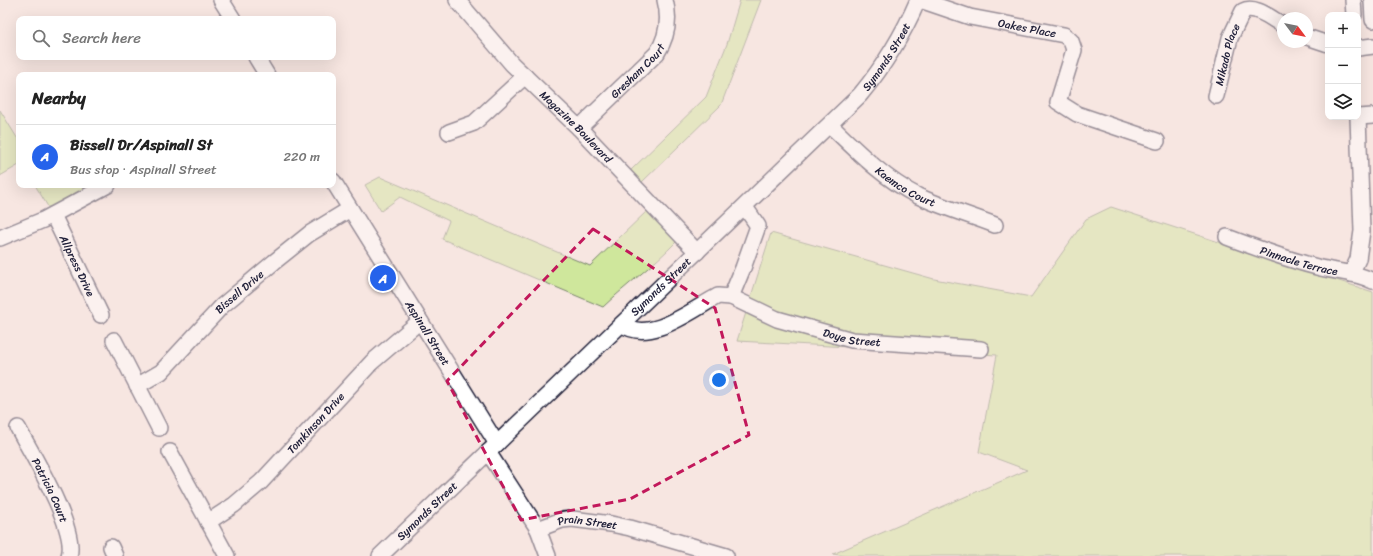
<!DOCTYPE html>
<meta charset="utf-8">
<style>
:root{--surface:#fff;--page:#f6f6f6;--text:#222;--muted:#767676;--line:#e0e0e0;--accent:#2563eb}
body{margin:0;font-family:Sriracha,sans-serif;background:var(--page);color:var(--text)}
.controls{position:absolute;right:12px;top:12px;display:grid;overflow:hidden;border-radius:8px;box-shadow:0 4px 16px #0002}
.controls button{width:36px;height:36px;display:grid;place-items:center;padding:0;border:0;border-bottom:1px solid var(--line);background:var(--surface);color:var(--text);font:20px sans-serif}
.compass{position:absolute;left:1277px;top:12px;width:36px;height:36px;border-radius:50%;background:var(--surface);box-shadow:0 4px 16px #0002;rotate:122deg}
.you{position:absolute;left:719px;top:380px;width:14px;height:14px;margin:-10px;border:3px solid #fff;border-radius:50%;background:#1a73e8;box-shadow:0 0 0 6px #1a73e833}
.badge{display:grid;place-items:center;width:26px;height:26px;border-radius:50%;background:var(--accent);color:#fff;font-size:13px;font-weight:700}
.pin{position:absolute;translate:-50% -50%;border:2px solid #fff;box-shadow:0 1px 4px #0006}
.list{margin:0;padding:0;list-style:none}
h2{display:flex;justify-content:space-between;align-items:center;height:52px;margin:0;padding:0 16px;font-size:17px}
h2 small{font-size:13px;font-weight:400;color:var(--muted)}
.list li{display:grid;grid-template-columns:26px 1fr auto;gap:12px;align-items:center;box-sizing:border-box;height:64px;padding:0 16px;border-top:1px solid var(--line)}
.list b{display:block;font-size:15px;white-space:nowrap}
.list p{margin:0;font-size:13px;white-space:nowrap;color:var(--muted)}
.list em{font-size:13px;font-style:normal;color:var(--muted)}
.icon{flex:none;width:22px;height:22px;fill:none;stroke:currentColor;stroke-width:2;stroke-linecap:round;stroke-linejoin:round}
.map{position:relative;flex:none;width:1373px;height:556px;overflow:hidden}
.search{position:absolute;background:var(--surface);box-shadow:0 4px 16px #0002;left:16px;top:16px;width:320px;height:44px;display:flex;align-items:center;gap:10px;box-sizing:border-box;padding:0 14px;border-radius:8px;color:var(--muted);font-size:15px}
.panel{position:absolute;background:var(--surface);box-shadow:0 4px 16px #0002;left:16px;top:72px;width:320px;height:116px;border-radius:8px}
.map>svg:first-child{display:block}
</style>
<div class="map">
<svg width="1373" height="556" viewBox="0 0 1373 556">
<rect width="100%" height="100%" fill="#f7e6e1"/>
<filter id="ink" filterUnits="userSpaceOnUse"><feTurbulence type="fractalNoise" baseFrequency=".025" numOctaves="2"/><feDisplacementMap in="SourceGraphic" scale="8" xChannelSelector="R" yChannelSelector="G"/><feConvolveMatrix kernelMatrix="1 2 1 2 8 2 1 2 1" color-interpolation-filters="sRGB"/></filter>
<g filter="url(#ink)">
<!-- green -->
<path fill="#cfe79c" stroke="#78846c" d="M740,0H761L721,105L641,183L630,171L706,97L727,44Z
M0,110L19,141V165L0,176Z
M380,177L590,266L648,210L676,242C653,266 627,284 603,307L442,239L449,221L400,197L381,211L365,185Z
M35,185H92L50,210Z
M1111,207L1373,292V556H845L833,554L1027,470L979,452L997,355L737,341L771,233L934,279L1031,297L1086,219Z"/>
<g fill="none" stroke-linecap="round" stroke-linejoin="round">
<defs>
<g id="minor">
<path d="M221,0L233,19"/>
<path id="s1" d="M457,0L512,64L579,128L697,252"/>
<path id="s2" d="M920,0L970,17L1064,35L1071,41L1074,50L1058,102L1077,114L1157,141"/>
<path d="M1353,0L1354,15"/>
<path d="M1372,0L1373,20"/>
<path d="M1307,37L1328,44"/>
<path d="M1358,48L1373,46"/>
<path d="M256,57L267,75"/>
<path id="s3" d="M1216,96L1230,38L1243,11C1255,4 1273,20 1283,25"/>
<path d="M1358,117L1373,116"/>
<path id="s4" d="M830,125C857,151 884,179 918,196C942,207 969,215 995,225"/>
<path id="s5" d="M579,128L657,53C668,36 670,19 665,0"/>
<path d="M449,132L474,123L525,76"/>
<path id="s6" d="M333,181L497,444"/>
<path id="s7" d="M53,215L101,315"/>
<path id="s8" d="M1227,237C1256,248 1286,259 1317,267C1335,272 1356,272 1373,281"/>
<path d="M0,238L43,220L108,185"/>
<path d="M1351,274L1358,259L1362,231L1358,117"/>
<path d="M731,297L743,268L758,226L745,207"/>
<path id="s9" d="M622,324C649,345 693,309 718,296L731,297L777,319L852,340L981,349"/>
<path d="M114,340L159,428"/>
<path id="s10" d="M137,386L161,372L222,306L274,262L309,234L350,209"/>
<path id="s11" d="M18,428C32,454 78,530 69,556"/>
<path d="M170,452L227,556"/>
<path d="M488,452L538,529L548,556"/>
<path id="s12" d="M208,522L234,505L261,482L372,362L420,321"/>
<path id="s13" d="M538,529L562,520L572,519L611,524L630,528L726,556"/>
<path d="M111,547L115,556"/>
<path id="s14" d="M380,556L860,95C884,66 903,35 918,0"/>
</g>
</defs>
<!-- minor casing -->
<use href="#minor" stroke="#22223b" stroke-width="18"/>
<!-- minor -->
<use href="#minor" stroke="#fff" stroke-width="15"/>
</g>
</g>
<!-- marked area -->
<path d="M0 0H1373V556H0ZM593,229L715,308L749,435L630,499L521,520L447,381Z" fill="#f7e6e1" fill-opacity=".55" fill-rule="evenodd"/>
<path fill="none" stroke="#c2185b" stroke-width="3" stroke-dasharray="8 5" stroke-linejoin="round" d="M593,229L715,308L749,435L630,499L521,520L447,381Z"/>
<g text-anchor="middle" stroke-width="4" stroke-linejoin="round" paint-order="stroke">
<!-- street labels -->
<g font-size="11" fill="#22223b" stroke="#fff">
<text dy="4" stroke="none"><textPath href="#s2" startOffset="111">Oakes Place</textPath></text>
<text dy="4" stroke="none"><textPath href="#s3" startOffset="43">Mikado Place</textPath></text>
<text dy="4" stroke="none"><textPath href="#s14" startOffset="712">Symonds Street</textPath></text>
<text dy="4" stroke="none"><textPath href="#s5" startOffset="82">Gresham Court</textPath></text>
<text dy="4" stroke="none"><textPath href="#s1" startOffset="174">Magazine Boulevard</textPath></text>
<text dy="4" stroke="none"><textPath href="#s4" startOffset="98">Kaemco Court</textPath></text>
<text dy="4" stroke="none"><textPath href="#s8" startOffset="76">Pinnacle Terrace</textPath></text>
<text dy="4" stroke="none"><textPath href="#s7" startOffset="56">Allpress Drive</textPath></text>
<text dy="4" stroke="none"><textPath href="#s14" startOffset="389">Symonds Street</textPath></text>
<text dy="4" stroke="none"><textPath href="#s10" startOffset="140">Bissell Drive</textPath></text>
<text dy="4" stroke="none"><textPath href="#s6" startOffset="179">Aspinall Street</textPath></text>
<text dy="4" stroke="none"><textPath href="#s9" startOffset="247">Doye Street</textPath></text>
<text dy="4" stroke="none"><textPath href="#s12" startOffset="147">Tomkinson Drive</textPath></text>
<text dy="4" stroke="none"><textPath href="#s11" startOffset="70">Patricia Court</textPath></text>
<text dy="4" stroke="none"><textPath href="#s14" startOffset="65">Symonds Street</textPath></text>
<text dy="4" stroke="none"><textPath href="#s13" startOffset="51">Prain Street</textPath></text>
</g>
</g>
</svg>
<div class="controls">
<button>+</button>
<button>−</button>
<button><svg class="icon" aria-label="layers" viewBox="0 0 24 24"><path d="M12 4l9 5-9 5-9-5zM3 14l9 5 9-5"/></svg></button>
</div>
<svg class="compass" viewBox="-18 -18 36 36"><path d="M0-13l5 13h-10z" fill="#e53935"/><path d="M0 13l5-13h-10z" fill="#767676"/></svg>
<div class="you"></div>
<div class="pin badge" style="left:383px;top:278px">A</div>
<div class="search"><svg class="icon" aria-label="search" viewBox="0 0 24 24"><circle cx="10" cy="10" r="6"/><path d="M15 15l6 6"/></svg>Search here</div>
<section class="panel">
<h2>Nearby<small></small></h2>
<ul class="list">
<li><span class="badge">A</span><div><b>Bissell Dr/Aspinall St</b><p>Bus stop · Aspinall Street</p></div><em>220 m</em></li>
</ul>
</section>
</div>
